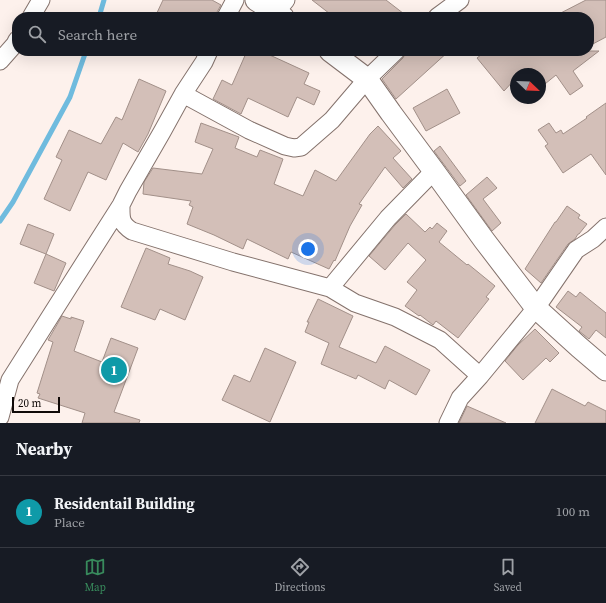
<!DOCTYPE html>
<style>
:root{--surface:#171b24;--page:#242831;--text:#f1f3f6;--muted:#9ea1a6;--line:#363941;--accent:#388a5c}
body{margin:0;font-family:"Source Serif 4",serif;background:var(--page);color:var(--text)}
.compass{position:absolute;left:510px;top:68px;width:36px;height:36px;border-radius:50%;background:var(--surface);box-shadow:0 4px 16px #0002;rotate:113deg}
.scale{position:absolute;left:12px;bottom:10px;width:48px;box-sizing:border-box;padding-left:4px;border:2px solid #100a08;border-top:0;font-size:11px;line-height:14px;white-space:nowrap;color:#100a08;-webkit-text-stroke:3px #fdf1ec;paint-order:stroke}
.you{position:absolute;left:308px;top:249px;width:14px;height:14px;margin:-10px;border:3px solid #fff;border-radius:50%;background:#1a73e8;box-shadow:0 0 0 6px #1a73e833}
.badge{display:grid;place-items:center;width:26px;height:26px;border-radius:50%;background:var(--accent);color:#fff;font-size:13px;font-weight:700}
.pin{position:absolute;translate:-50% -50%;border:2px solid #fff;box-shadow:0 1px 4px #0006}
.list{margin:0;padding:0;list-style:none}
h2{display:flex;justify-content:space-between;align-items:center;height:52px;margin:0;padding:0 16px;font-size:17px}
h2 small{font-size:13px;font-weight:400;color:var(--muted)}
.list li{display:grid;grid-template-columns:26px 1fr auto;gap:12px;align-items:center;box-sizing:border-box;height:72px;padding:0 16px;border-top:1px solid var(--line)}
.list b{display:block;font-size:15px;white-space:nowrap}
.list p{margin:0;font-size:13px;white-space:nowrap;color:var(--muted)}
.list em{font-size:13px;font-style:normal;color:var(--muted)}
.icon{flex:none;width:22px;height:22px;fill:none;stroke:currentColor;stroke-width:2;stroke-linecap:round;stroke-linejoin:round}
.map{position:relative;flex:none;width:606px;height:423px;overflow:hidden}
.search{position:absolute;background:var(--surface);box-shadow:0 4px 16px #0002;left:12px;right:12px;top:12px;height:44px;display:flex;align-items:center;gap:10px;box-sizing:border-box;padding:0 14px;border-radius:16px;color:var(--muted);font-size:15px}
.sheet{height:124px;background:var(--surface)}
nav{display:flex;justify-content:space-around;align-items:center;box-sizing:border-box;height:56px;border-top:1px solid var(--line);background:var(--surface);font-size:11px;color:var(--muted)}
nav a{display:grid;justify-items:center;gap:2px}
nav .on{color:var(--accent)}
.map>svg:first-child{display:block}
</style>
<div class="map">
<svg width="606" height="423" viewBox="0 0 606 423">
<rect width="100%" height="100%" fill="#fdf1ec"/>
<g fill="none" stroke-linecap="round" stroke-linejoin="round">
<!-- stream -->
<path stroke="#6fbbde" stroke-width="5" d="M99,17L104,0
M0,221L13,202L70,97L86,51"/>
</g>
<!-- building -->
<path fill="#d3bfb8" stroke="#a29089" d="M163,0H212L221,5L217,12L216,17H155Z
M312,0H386L408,17H334Z
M586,0H606V37L589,46V17H553Z
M247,51H261L309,73L304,84L320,91L314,105L297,97L288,117L248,98L241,114L213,99L222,80L232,85Z
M406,51H449L396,99L382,79L403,58L405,54Z
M486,51H599L573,71L583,86L570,95L556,75L540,88V74H516V78L504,91L477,58Z
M139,79L166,91L148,134L138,152L123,143L106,180L88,172L70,211L44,199L62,160L56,157L69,130L101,144L116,117L122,120Z
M447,89L460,113L426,131L413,108Z
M606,103V175L591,154L563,173L545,146L548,144L538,130L549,123L556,133L561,130L563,134L587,118L586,117Z
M201,123L239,137L235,148L257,157L260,150L283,159L274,184L303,196L315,170L336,181L370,134L378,126L401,151L393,158L412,179L403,188L385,167L359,204L362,205L350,226L335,261L334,260L329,269L291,252L288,259L247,239L243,249L214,235L187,224L193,207L189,205L191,201L143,194L144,182L153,168L202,174L213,149L195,142Z
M440,146L466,181L460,186L434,151Z
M487,177L497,188L483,199L501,223L492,231L466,195Z
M567,206L580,215L578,218L587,224L579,234H578L575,239L568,244L541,283L525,269L555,222H556Z
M406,214L425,232L430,227L432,229L437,223L447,231L439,242L467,265L468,264L495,286L486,297L489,299L458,338L436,321L433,325L420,315L419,316L405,306L417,290L407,282L426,260L408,243L385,270L369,256L395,225Z
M28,224L54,234L46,254L20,244Z
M146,248L170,258L168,264L190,271L203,277L185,320L160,309L155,320L121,307Z
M46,254L66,263L54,291L34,283Z
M568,291L576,297L580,292L606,313V338L596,330L589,339L579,331L582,327L556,307Z
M318,299L353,316L339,347L376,363L385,346L430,370L416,395L389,380L385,389L358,375L356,379L321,364L329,343L305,332L309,322H307Z
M62,316L71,319V317L84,321L74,351L102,362L111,338L138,348L114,412L140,420L139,423H82L85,413L38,398L40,394L37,393L53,342L48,340Z
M535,329L559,353L550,362L546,358L523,380L505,361L518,345Z
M265,348L296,362L270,422L222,400L234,375L250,382Z
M552,389L585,406L588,402L606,411V423H535Z
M467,406L506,423H459Z"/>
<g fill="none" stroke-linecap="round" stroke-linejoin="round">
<defs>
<path id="minor" d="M276,12L286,0
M31,17L41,0
M226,17L235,0
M437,17L460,0
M0,61L15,44L17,40
M183,94L249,130L285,146L294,148L301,147L332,120L367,79L396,51
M121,205C121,218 120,223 132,231L233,262L330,288L355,303L395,317L440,340L480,376
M330,288L388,218L434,171
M0,417L10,380L72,282L121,205L128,191L162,132L183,94L204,62L209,51
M448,423L460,398L480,376L536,308L576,250L593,239L606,227"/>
<path id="tertiary" d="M256,0L283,17
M330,51L367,79L391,113L434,171L484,240L536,308L579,347L606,370"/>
</defs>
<!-- minor casing -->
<use href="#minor" stroke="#84726c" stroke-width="19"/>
<!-- tertiary casing -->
<use href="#tertiary" stroke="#84726c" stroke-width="23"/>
<!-- minor -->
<use href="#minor" stroke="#fff" stroke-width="17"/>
<!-- tertiary -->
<use href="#tertiary" stroke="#fff" stroke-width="21"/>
</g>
</svg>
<svg class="compass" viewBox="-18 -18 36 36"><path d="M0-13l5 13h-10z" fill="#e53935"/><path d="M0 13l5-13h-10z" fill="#9ea1a6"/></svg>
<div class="scale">20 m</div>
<div class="you"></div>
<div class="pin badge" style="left:114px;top:370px;background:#0f9aa8">1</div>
<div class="search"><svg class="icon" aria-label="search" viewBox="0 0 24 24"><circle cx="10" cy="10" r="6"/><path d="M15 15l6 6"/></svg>Search here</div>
</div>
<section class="sheet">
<h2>Nearby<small></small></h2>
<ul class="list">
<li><span class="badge" style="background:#0f9aa8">1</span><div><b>Residentail Building</b><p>Place</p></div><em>100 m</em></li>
</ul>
</section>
<nav>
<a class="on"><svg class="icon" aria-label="map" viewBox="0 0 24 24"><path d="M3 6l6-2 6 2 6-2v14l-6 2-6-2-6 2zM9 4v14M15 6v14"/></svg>Map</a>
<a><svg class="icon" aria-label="directions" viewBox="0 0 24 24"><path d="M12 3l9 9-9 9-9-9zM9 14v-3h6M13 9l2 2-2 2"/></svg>Directions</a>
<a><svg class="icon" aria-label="saved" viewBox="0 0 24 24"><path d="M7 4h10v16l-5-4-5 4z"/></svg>Saved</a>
</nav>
